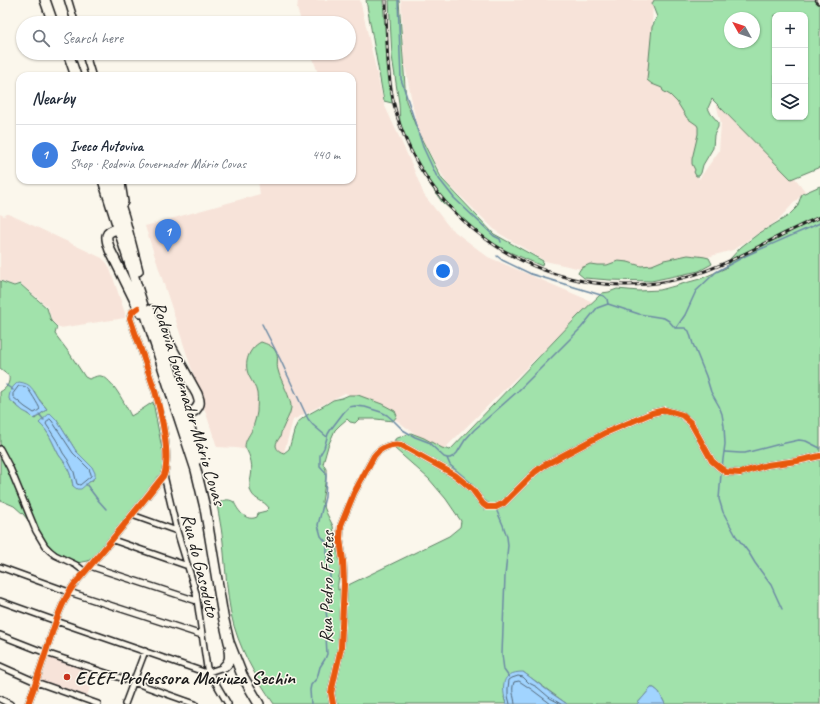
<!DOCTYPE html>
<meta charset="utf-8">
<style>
:root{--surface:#fff;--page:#f2f2f3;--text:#1f2937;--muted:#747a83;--line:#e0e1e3;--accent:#c8321e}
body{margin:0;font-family:Caveat,sans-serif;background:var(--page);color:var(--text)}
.controls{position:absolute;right:12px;top:12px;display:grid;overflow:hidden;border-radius:8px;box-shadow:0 1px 3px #0004}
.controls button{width:36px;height:36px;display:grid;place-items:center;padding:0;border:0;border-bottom:1px solid var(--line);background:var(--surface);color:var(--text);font:20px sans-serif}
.compass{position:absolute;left:724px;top:12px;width:36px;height:36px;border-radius:50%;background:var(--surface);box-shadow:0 1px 3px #0004;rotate:310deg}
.you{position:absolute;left:443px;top:271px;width:14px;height:14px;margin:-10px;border:3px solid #fff;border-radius:50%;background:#1a73e8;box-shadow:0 0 0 6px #1a73e833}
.badge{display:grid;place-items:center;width:26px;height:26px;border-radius:50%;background:var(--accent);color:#fff;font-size:13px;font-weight:700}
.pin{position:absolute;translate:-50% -33px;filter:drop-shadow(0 1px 2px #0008)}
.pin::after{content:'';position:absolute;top:21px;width:14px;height:12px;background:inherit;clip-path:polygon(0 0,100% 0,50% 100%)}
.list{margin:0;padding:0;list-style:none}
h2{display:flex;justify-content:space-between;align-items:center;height:52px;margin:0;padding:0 16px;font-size:17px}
h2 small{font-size:13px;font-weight:400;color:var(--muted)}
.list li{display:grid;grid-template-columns:26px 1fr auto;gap:12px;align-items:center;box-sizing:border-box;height:60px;padding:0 16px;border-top:1px solid var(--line)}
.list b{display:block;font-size:15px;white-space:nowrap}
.list p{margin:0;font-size:13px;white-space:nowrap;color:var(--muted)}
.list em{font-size:13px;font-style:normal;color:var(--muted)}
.icon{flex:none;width:22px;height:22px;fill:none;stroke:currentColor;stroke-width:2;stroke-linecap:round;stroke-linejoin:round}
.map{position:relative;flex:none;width:820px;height:704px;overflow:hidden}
.search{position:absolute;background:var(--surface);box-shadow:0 1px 3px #0004;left:16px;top:16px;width:340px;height:44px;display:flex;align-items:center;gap:10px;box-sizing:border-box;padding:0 14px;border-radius:22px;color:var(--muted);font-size:15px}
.panel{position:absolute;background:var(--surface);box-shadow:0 1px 3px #0004;left:16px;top:72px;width:340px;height:112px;border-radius:12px}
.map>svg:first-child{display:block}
</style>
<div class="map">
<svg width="820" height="704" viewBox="0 0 820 704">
<rect width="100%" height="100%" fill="#fbf7ec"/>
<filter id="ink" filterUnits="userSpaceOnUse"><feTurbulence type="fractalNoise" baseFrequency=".025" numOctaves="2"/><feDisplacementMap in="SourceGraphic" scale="8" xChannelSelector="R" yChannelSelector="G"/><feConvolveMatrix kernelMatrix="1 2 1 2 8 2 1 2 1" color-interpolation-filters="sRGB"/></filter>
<g filter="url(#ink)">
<!-- built -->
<path fill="#f7e3d9" d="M298,0H360L384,104L412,165L424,195L450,228L488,257L593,302L441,452L379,408L345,393L293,420L283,456L236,448L217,447L145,226L260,194L258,180H352V76H319L311,53H349V23H302L297,9Z
M401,0H655L653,2L650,80L666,90L700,123L694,163L699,179L719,151L721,123L716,103L748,117L805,191L777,221L733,250L664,269H581L545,261L497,232L446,182L418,132L404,61Z
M0,214L4,216L7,214H9L15,217L102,258L107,263L110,269L125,313V318L60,328L52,321L48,307L20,283L13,285L0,280Z
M48,657L95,673L87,696L40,680Z"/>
<!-- green -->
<path fill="#a1e2ab" stroke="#5e7f64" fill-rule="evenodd" d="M366,0H383L385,30L392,103L384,101Z
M389,0H399L406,101L418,132L442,179L494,234L543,261L542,266L500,248L468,225L442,202L420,170L400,125L399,103L392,56Z
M654,0H820V167L791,179L712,99L708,108L711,114L718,122V127L714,135L713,148L703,165L701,173L699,176H696L694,172L695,170L692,164V159L698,134V127L697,125L687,118L677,102L670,95L663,91L662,88L652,84L647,80L652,27L657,17L652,4ZM775,15H805V117H775ZM730,18H754V42H730Z
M820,186V704H665L659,692L654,688H651L637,704H567L523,672L504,697L506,704H274C255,676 238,647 231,614C227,594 226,573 224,553C223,537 220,521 217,505C222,500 228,498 234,502C238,511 246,522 257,517L258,513L266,511L269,508C264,500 255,501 251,492C249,487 250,482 251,477C253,466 251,457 245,447C245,440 249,436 252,430C254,424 256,418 257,412C257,406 258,399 257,393C256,387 252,382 249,376C243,363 249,348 261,342C267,344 273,346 276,352C279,358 276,364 278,370C280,380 292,399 291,408C290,416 285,422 283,428C281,431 281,434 280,437C278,440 276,442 276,446C277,450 280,452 284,453L289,449L295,428L298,422L307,415L325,405L333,400L342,398L349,395H358L382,404L395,411L397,416L393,421L376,419H359L355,423L350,422L347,419L340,425L335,430L328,446L323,464L326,469V477L322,502L327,514L333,526L336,548C339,554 340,564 340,571C339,577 337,584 338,590L449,536L460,527L461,521L446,499L429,479L394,448L395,439L411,433L424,438L442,448L450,450L578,316L602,293L609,292L617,289L639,291L660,290L700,279L726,268L730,259L741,247L758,234L788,216L797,207L802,194Z
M688,255C695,256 703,256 709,258L712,264L699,271L651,281L610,280L584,278L578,273L581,268L590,264L597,265H607L618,261L628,262L641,266L652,265L664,260Z
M0,281L14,286L20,284L47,308L51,321L57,327L55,334L70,354L85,377L89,379C93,378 97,375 101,376C112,378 126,406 131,416L141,410L153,402L163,454C165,466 161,474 155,483L96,555L88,561L77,563L63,557L51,548L23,514L14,506L0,500V392C7,388 10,383 9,376L0,369ZM34,391L38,398L47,409L35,419C28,413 21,409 14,404ZM56,419L76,451L92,467L93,480L89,482L73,486C72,478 69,470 65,463C63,460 61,458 59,455C53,444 49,431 39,423Z"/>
<!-- water -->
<path fill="#a1d4ff" stroke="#6c8aa4" d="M19,382C32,384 32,389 38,398C40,402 44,406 47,409L34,419L29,414L23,411L9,399C9,392 13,385 19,382Z
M50,413L56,419L76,451L92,467L95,473V477L81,489H77L73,486C72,478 69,470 65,463C63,460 61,458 59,455C53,444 49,431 39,423Z
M523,672C533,679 541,686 551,693C556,697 562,700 567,704H506C502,687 500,672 523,672Z
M651,688H654L659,692L665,704H637Z"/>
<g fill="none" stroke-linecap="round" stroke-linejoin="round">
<!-- shore -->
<path stroke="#516677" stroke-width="1" d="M19,386C22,386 24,386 26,387C29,389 39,406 40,409L36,412L34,413L25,407L13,397V394Z
M50,419L52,421L73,453L89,469L91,474V476L80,485L77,484L74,472L68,460L63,453L57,441L46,424L47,422Z
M510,704L508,696V688L509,680L512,678L518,676L523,677L529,683L537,687L550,698L561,704
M515,704C514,695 511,691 514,682L519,681L531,689L551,704"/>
<!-- stream -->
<path stroke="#6c8aa4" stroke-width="1.5" d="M398,0L401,79L423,147L436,175L454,198L494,236L500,239L501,242
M497,256L502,260L531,274L604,296L607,299L608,304
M262,324L280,359L308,419L313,425L327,437
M676,328L685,315L696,291L716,272L745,256L820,223
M6,385L13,390
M39,414L44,420
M725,452L740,453H745L776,445L799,440L806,441L820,448
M447,458H450L454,456L457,453L465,440L474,430L518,391L581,328L597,308L608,304L639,314L664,318L669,321L675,328H685L689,331L693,344L706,376L711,392L719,406L722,414L724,426L725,444L722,467
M721,474L719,499L723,512L736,536L749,553L755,563L771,585L782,609
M86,484L98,500L106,509
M496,509L503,525L507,537L508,545L505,576L502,654L504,670L509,677
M311,704L310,690L311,685L317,678L320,667L325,659L327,654L326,636L327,619L326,610L329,603L330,597V574L327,561V545L326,542L321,536L318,525L325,497L326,479V473L320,466V455L324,448L328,434L331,429L344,412L349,407L355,406L365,407L381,412L387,415L394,421L403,430L415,437L428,442L444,457L447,458L450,465L470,482L483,499L488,503L493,505"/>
<defs>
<path id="minor" d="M819,0L820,1
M0,449L10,468L36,531L45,546L50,551L55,555L76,565L85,572
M164,475L177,531L196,593L207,668L228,704
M132,515L177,531
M113,540L188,566
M90,566L197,601
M0,567L69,592L202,635
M0,601L56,621L204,672H209L224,667
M0,635L46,653L133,682L195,704
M0,666L36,682L98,704
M0,699L10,704
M28,704C35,685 41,667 47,648C54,627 60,605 73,586C104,550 134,513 164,475C171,455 161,412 155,391L130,318L132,312L138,308
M125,704L145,651
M333,704L331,693L341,648L344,584L343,561L340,539L341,525L354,493L374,456C380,448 391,443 401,445L455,475L472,489L483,504L487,507H496L504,503L535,472L543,466L605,433L652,413L665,410L682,415L691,423L712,461L719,467L726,472L740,473L767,465L797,461L820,456"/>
<path id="tertiary" d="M68,0L75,23
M85,53L92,76"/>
<path id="motorway" d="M45,0L53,23
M68,53L76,76
M103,180L176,409L196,470L205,508L223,616L229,642L242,675L259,704
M112,180L124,217L138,271
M120,183L123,202
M123,232L118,229C103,232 106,238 110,250L141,313
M150,310L186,414L199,459
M160,328L164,334L197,394C198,397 200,401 199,404C196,413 187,415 180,412
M224,667C230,662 230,658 229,650"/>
</defs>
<!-- minor casing -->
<use href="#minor" stroke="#1c1c1c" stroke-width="8"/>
<!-- tertiary casing -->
<use href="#tertiary" stroke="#1c1c1c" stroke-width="9"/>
<!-- motorway casing -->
<use href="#motorway" stroke="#1c1c1c" stroke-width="12"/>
<!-- minor -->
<use href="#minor" stroke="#fbf7ec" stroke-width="5"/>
<!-- tertiary -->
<use href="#tertiary" stroke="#fbf7ec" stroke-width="6"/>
<!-- motorway -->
<use href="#motorway" stroke="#fbf7ec" stroke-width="9"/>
<defs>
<path id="rail" d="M386,0C387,39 386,78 397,116C433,231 551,303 669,281C724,271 769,238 820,217"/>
</defs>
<!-- rail casing -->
<use href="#rail" stroke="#1c1c1c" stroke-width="3"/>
<!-- rail -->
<use href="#rail" stroke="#fbf7ec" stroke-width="1.5" stroke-dasharray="4.5" stroke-linecap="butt"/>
<defs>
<path id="cycleway" d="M28,704C35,685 41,667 47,648C54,627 60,605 73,586C104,550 134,513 164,475C171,455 161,412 155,391L130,318L132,312L138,308
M333,704L331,693L341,648L344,584L343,561L340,539L341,525L354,493L374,456C380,448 391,443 401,445L455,475L472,489L483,504L487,507H496L504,503L535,472L543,466L605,433L652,413L665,410L682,415L691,423L712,461L719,467L726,472L740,473L767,465L797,461L820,456"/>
</defs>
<!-- cycleway casing -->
<use href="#cycleway" stroke="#fbf7ec" stroke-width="8"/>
<!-- cycleway -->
<use href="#cycleway" stroke="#e8590c" stroke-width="6"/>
</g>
</g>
<!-- markers -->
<circle fill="#c8321e" stroke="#fbf7ec" stroke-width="1.5" cx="67" cy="677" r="4"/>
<g text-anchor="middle" stroke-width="3" stroke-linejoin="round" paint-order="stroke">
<!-- street labels -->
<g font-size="19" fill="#1c1c1c" stroke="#fbf7ec">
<text transform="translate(190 403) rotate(73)" y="7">Rodovia Governador Mário Covas</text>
<text transform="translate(201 565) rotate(76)" y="7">Rua do Gasoduto</text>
<text transform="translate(326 587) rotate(-89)" y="7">Rua Pedro Fontes</text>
</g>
<!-- poi labels -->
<g font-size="19" font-weight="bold" fill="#1c1c1c" stroke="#fbf7ec" text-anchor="start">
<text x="75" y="684">EEEF Professora Mariuza Sechin</text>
</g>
</g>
</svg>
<div class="controls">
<button>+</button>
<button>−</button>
<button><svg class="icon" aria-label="layers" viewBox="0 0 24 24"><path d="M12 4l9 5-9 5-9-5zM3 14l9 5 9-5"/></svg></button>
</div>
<svg class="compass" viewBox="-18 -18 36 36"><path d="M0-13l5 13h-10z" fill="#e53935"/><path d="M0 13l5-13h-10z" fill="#747a83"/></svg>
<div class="you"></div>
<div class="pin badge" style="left:168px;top:252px;background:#3f7fe0">1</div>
<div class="search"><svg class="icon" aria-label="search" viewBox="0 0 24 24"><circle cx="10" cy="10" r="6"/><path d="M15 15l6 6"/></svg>Search here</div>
<section class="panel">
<h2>Nearby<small></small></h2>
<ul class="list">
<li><span class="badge" style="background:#3f7fe0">1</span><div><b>Iveco Autoviva</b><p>Shop · Rodovia Governador Mário Covas</p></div><em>440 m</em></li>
</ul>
</section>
</div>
